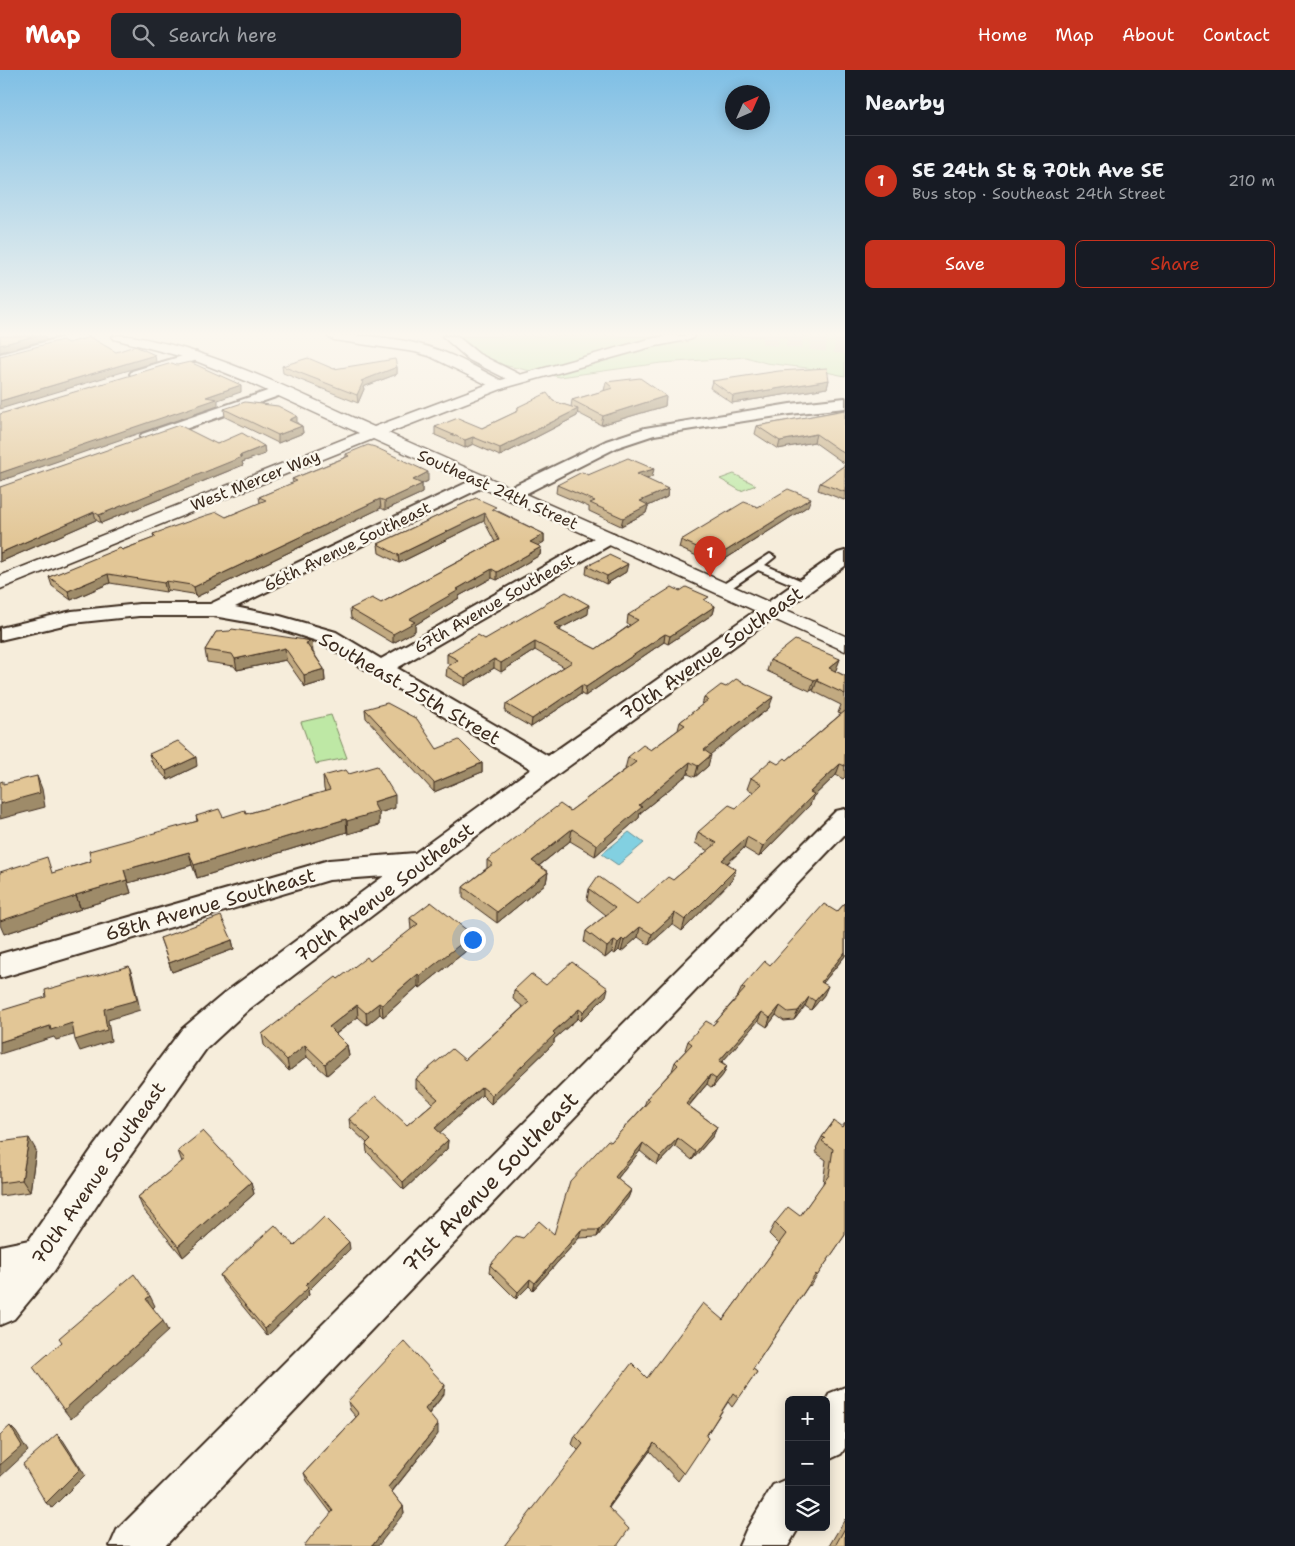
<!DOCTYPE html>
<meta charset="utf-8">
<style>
:root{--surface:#171b24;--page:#20242c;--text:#f1f3f6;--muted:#9ea1a6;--line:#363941;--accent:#c8321e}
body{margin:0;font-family:"Shantell Sans",sans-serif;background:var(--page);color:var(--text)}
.controls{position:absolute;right:15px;bottom:15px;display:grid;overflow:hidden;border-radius:8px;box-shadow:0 2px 12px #0003}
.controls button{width:45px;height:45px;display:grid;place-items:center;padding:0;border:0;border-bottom:1px solid var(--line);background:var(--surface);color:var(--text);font:25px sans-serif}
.compass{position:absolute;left:725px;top:15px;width:45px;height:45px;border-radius:50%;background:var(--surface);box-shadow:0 2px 12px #0003;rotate:45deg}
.you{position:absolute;left:472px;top:869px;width:18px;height:18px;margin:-12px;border:4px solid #fff;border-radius:50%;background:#1a73e8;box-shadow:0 0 0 8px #1a73e833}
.badge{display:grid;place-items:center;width:32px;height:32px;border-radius:50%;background:var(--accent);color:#fff;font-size:16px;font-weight:700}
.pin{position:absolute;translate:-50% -41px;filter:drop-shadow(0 1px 2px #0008)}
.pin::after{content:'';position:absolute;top:26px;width:18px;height:15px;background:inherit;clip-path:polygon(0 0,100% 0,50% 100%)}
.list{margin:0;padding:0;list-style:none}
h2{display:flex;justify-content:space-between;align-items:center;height:65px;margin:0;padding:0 20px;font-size:21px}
h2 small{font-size:16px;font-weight:400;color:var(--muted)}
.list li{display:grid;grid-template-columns:32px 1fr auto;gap:15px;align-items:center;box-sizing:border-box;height:90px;padding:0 20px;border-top:1px solid var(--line)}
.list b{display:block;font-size:19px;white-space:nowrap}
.list p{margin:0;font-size:16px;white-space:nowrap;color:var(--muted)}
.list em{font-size:16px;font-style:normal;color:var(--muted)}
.actions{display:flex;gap:10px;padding:15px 20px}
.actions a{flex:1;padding:11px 0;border:1px solid var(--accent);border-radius:8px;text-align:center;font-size:18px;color:var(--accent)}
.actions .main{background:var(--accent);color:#fff}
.icon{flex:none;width:28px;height:28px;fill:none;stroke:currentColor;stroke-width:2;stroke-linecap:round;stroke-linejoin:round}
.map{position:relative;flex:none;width:845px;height:1476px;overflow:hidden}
header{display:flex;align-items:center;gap:30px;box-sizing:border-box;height:70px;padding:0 25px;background:var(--accent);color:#fff}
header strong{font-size:24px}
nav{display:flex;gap:28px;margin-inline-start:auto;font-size:18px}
.search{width:350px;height:45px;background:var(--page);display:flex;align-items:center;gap:12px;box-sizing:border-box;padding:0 18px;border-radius:8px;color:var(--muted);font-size:19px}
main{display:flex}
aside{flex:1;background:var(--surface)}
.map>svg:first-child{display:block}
</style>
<header>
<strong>Map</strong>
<div class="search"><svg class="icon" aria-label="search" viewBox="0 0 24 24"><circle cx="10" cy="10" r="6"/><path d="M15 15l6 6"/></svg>Search here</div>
<nav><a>Home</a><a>Map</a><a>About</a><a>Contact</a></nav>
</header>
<main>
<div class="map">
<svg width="845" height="1476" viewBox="0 0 845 1476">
<rect width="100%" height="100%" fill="#f6eddb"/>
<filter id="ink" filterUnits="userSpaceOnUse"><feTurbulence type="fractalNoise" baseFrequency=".02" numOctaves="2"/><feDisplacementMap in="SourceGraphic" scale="10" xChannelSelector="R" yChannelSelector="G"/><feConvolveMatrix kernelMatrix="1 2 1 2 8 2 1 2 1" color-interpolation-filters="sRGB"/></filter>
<g filter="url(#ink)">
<!-- green -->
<path fill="#bee8a5" stroke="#7c8962" d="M458,266H845V306L807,298L766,293L746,287L661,293L560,307L493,293L476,284Z
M734,404L756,415L741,421L720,409Z
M331,645L347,688L316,694L301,652Z"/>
<!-- water -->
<path fill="#82d0e1" stroke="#668e93" d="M629,762L644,773L618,795L602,784Z"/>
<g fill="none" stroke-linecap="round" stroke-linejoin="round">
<!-- motorway-tunnel -->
<path stroke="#d1c6b5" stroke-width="16" stroke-dasharray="16 8" stroke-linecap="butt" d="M763,266L845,276"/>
<defs>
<path id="service" d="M770,484L775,487L765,495L809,514L810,516L809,518H801L758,500L727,521H719L718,519L719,517Z"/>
<path id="minor" d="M67,266H88L86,269L0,292V284Z
M196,282L203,286L201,289L137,308L132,307L130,304L132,301Z
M279,317L284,318L286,321L284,324L154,370H142L140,367L142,364Z
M845,328V338L790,344L654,365L618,377L517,428L511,429L505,428L502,424L505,420L606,371L645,358L790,334Z
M481,406L487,407L490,411L487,415L235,537L280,546L336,562L381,589L601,464L608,462L615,464L617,468L615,472L397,598L548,686L838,483L845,481V496L558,704L248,940L206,979L120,1100L54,1201L14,1249L0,1255V1176L29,1170L94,1076L182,959L226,922L384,806L329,810L0,908V884L329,790L415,783L531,699L320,572L270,556L213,546H139L72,553L0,570V558L72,541L139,534H210Z
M845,739V764L165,1476H110L117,1460L836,741Z
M845,1317V1378L841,1384L826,1391V1330L830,1323Z
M789,1408V1457H799L788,1476H739L746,1460L773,1415Z"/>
<path id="tertiary" d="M112,266C132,264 149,270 168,274C240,293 307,327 374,357L494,312L649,269L666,266H694L692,269L651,277L504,318L388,363L845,566V581L373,369L0,519V506L359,363L246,311L191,289L114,269Z"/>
<path id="motorway" d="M327,266C360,263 407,268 438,280C461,288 483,301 504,312L507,315L504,318H494L429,286L415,282L334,270Z
M442,266H457L479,284L523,306L526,309L523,312H513L469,290Z"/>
</defs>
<!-- service casing -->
<use href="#service" stroke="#3b2a1e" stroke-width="4"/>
<!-- minor casing -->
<use href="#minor" stroke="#3b2a1e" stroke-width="4"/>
<!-- tertiary casing -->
<use href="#tertiary" stroke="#3b2a1e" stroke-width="3"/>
<!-- motorway casing -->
<use href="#motorway" stroke="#3b2a1e" stroke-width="3"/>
<!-- service -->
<use href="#service" fill="#fbf7ec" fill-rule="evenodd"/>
<!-- minor -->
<use href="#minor" fill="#fbf7ec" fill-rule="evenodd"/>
<!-- tertiary -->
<use href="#tertiary" fill="#fbf7ec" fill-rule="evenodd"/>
<!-- motorway -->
<use href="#motorway" fill="#fbf7ec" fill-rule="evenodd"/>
</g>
<!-- wall -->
<path fill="#c2aa81" stroke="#3b2a1e" d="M282,296L334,299L397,297V304L363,317L364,319L358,333L283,303Z
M829,310L827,318L732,333L710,318L712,311Z
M606,312L666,326L665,336L601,355L578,343L577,346L500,386L473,374L465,378L435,365V357L482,358L518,341V337L553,331L571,337L572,330L604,321Z
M224,339L297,353L302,356L303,363L278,373L225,347Z
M845,340V394L814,372L778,379L755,364L757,356Z
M217,374L264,376L265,384L242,392L243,395L101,453L96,450L0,492V417Z
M346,384L428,411L422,414V423L385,440L381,438L196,527L193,524L168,520L166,522L110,513L71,530L52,516L49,507L154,468L153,464L226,447L260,433L259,427L293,413L292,409L346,387Z
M845,395V429L844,430L818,420L820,413Z
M588,405L652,407L646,409L668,419L667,427L648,436L646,443L621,456L589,441V437L556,423L557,415Z
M476,428L496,440L544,464V472L538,475L541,477L540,485L497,510L492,508L459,526V528L415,555V561L393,573L351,548L350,539L381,533L495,472L484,451L399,493L379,483L378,474Z
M808,436L719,493L702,485L699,487L679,478L681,470L758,437Z
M587,496L626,502L606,514L586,504Z
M707,532L715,536L713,544L668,574L664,572L585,626L581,624L531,657L505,642L506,634L564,597L535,580L501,602L494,598L465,616L446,606L447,597L450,595L447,593V584L485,569L588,544L561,558L560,561L596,579L630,555L627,554L628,545Z
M216,562L313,582L324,599L325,611L305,617L286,590L237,600L234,596L207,592L205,580Z
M840,589L835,601L845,606V707L843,709L836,705L813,727L810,735L759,787L744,778L727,794L732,810L682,861L672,854L649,875L638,867L621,882L619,880L615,884L612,882L605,888L584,872L586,861L606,845L587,830L589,819L637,834L673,810L708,781L695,773L698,762L736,738L754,722L747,719L751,708L787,690L841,644L838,643L841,635L813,621L814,619L810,621L767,601L770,590Z
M704,628L769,638L710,684L708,696L695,707L688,704L640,743L639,748L595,786L570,771L539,796L548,802L546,813L497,853L463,828V817L487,798V790L570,741L626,699H625L628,687L651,680L678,660L680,652L702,635Z
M365,639L437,679L482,693V702L434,722L366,648Z
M149,684L197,696L168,710L152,693Z
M349,704L395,738L379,743V755L348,764L347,762L197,808L192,795L128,813L131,823L80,838L81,839L4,864L53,803L91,791L197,751L196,746L223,747L246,744L325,722L324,719L323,706Z
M845,833V886L823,913L824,925L811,940L805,936L794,950L784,951L776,945L767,957L758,951L722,992L727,996L723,1005L712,1018L707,1014L689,1036L717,1057L713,1066L692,1090L675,1076L657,1095L640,1081L617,1109L631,1120L628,1128L597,1167L579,1168L533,1220L529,1216L516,1229L489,1202L490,1195L523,1168L554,1164L611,1072L644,1036L647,1028L672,1001L675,992L686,980H685L688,971L713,955L738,926L742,917L837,842Z
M410,848L468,861L466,881L420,918L418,916L383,947L380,944L367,955L358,947L336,964L347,975L349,986L327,1005L307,987L289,1001L264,975L262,964L338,909L370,891L411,860Z
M160,868L232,870L234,879L172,902Z
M546,915L606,926L581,951L578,948L554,969V973L491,1034L482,1025L439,1063L448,1070L447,1079L404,1120L367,1082L366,1074L367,1073L350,1057L349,1049L407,1055L433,1033L416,1018V1009L465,990L523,937L513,929L514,920Z
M834,1051L845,1165L810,1216L809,1215L753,1299L757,1302L732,1337L728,1332L706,1366L708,1368L678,1411L650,1381L609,1438L578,1380L572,1374L575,1366L647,1308L723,1250L779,1174L769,1164L775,1153L800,1146L823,1114L826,1090L815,1082L817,1079L816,1078L822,1067Z
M0,1072L36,1080L30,1122L0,1126Z
M178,1081L251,1112L254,1124L183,1187L143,1139L138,1127L182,1092Z
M294,1176L350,1179L308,1221L309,1225L267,1266L223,1212L220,1205Z
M444,1324L429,1344L438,1364L392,1422L403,1436L404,1443H331L307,1411L304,1403L356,1347L350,1340L348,1331Z
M845,1449V1476H829Z"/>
<!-- shaded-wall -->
<path fill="#9e8b69" stroke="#3b2a1e" d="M35,266H45L46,270L0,282V275Z
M155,285L156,292L0,339V331Z
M397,297V304L363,317L364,319L358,333L357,325L361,311Z
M829,310L827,318L732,333L733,326Z
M241,315V322L218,330V336L0,411V403L206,327Z
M666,326L665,336L601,355L603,346Z
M578,339L577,346L500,386V378Z
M297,346V354L289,350Z
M302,356L303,363L278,373V365Z
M816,364L814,372L778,379L780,371Z
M473,367V374L465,378V370Z
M264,376L265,384L242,392L243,395L101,453L99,445L239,386Z
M654,399L652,407L635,412L636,404Z
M428,402V411L413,418V410Z
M422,414V423L385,440V431Z
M668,419L667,427L648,436L646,443L621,456L623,448L640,431Z
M811,428L808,436L719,493L721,484Z
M380,429L381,438L196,527L194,517Z
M94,442L96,450L0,492V483Z
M485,443L484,451L399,493L398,485Z
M544,464V472L530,480V472Z
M541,477L540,485L497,510V502Z
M704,477L702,485L699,487L701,479Z
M628,494L626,502L606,514L607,506Z
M492,499V508L459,526V528L415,555V561L393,573V564L409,549L457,519Z
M108,504L110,513L71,530L68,521Z
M166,511L168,520L166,522L164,513Z
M589,535L588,544L561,558L560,565L554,554Z
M715,536L713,544L668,574L670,566Z
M665,564L664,572L585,626L586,617Z
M312,571L313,582L307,585L306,573Z
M535,572V580L501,602V593Z
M285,578L286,590L237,600L235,589Z
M494,589V598L465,616V608Z
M840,589L836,600L825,609L829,598Z
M324,599L325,611L305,617L304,605Z
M818,608L814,619L810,621L814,610Z
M582,615L581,624L531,657L532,649Z
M773,627L769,638L701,692L704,680Z
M711,685L708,696L695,707L698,696Z
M196,687L197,696L168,710L166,701Z
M690,692L688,704L640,743L639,748L595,786L597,775L639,735Z
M482,693V702L434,722V713Z
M840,694L836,705L813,727L810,735L759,787L763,776L810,722Z
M37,706L42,719L45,737L0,749V734Z
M395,725V738L379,743V755L348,764L347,751L373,732Z
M346,749L347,762L197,808L194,795Z
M572,759L570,771L531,802L532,791Z
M747,767L744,778L718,801L722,790Z
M189,782L192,795L128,813L124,800Z
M736,799L732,810L682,861L685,850Z
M548,802L546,813L497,853V842Z
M127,810L131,823L80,838L76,825Z
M76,826L81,839L4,864L0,855V848Z
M675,843L672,854L649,875L652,864Z
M640,857L638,867L621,882L624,871Z
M468,861L466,881L420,918V906Z
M622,869L619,880L615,884L618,873Z
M232,870L234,879L172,902L169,893Z
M614,871L612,882L605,888L607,877Z
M845,882V886L817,920L821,912Z
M129,896L133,907L140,940L108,950L111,971L80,981L75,970L104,939Z
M418,904V916L383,947L382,935Z
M828,916L824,925L811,940L815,931Z
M608,918L606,926L581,951L583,942Z
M809,927L805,936L794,950L798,941Z
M379,933L380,944L367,955L366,943Z
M357,935L358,947L330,968L329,957Z
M780,936L776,945L767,957L770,948Z
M579,939L578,948L554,969V973L491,1034L492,1025L553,962Z
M762,942L758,951L716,999L719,991Z
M72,953L77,964L56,970L54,967L0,984V972L50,956Z
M305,975L307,987L289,1001L287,990Z
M347,975L349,986L327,1005L325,994Z
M727,996L723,1005L712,1018L716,1009Z
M710,1005L707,1014L683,1042L686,1034Z
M482,1017V1025L435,1067V1058Z
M717,1057L713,1066L692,1090L696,1082Z
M29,1068L36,1080L30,1122L22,1110Z
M678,1068L675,1076L657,1095L660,1087Z
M448,1070L447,1079L404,1120L403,1112Z
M643,1073L640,1081L612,1115L615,1107Z
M251,1112L254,1124L183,1187L178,1176Z
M631,1120L628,1128L597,1167L599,1160Z
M581,1160L579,1168L533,1220L535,1213Z
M349,1172L350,1179L308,1221L309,1225L267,1266L265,1259L305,1215Z
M530,1209L529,1216L516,1229L518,1222Z
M150,1226L155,1236L151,1240L146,1229Z
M163,1251L168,1261L71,1349L64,1340Z
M445,1315L444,1324L425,1348V1339Z
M438,1355V1364L389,1425L388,1417Z
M10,1356L16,1362L28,1381L0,1407V1395Z
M57,1364L63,1370L85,1405L52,1438L46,1433Z
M654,1373L650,1381L604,1444L608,1437Z
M403,1436L404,1443L378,1476H372Z"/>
<!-- building -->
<path fill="#e2c696" stroke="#3b2a1e" d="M0,266H35L0,275Z
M90,267L116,282L135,276L155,285L0,331V286L62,270L68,273Z
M308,288L334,299L395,289L397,297L361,311L363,312L357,325L282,296Z
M190,292L241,315L206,327L217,329L0,403V344L172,293L177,295Z
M827,298L829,310L733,326L712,311L779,301Z
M640,308L666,326L603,346L572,330L613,318L606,312Z
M547,323L553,331L578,339L500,378L473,367L465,370L435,357L458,348L482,358L518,341V337Z
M245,332L278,336L297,346L289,350L302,356L278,365L224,339Z
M845,340V384L816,364L780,371L757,356Z
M179,355L217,374L242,363L264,376L239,386L242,387L99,445L94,442L0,483V417Z
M368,375L375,377L428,402L413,410L422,414L385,431L380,429L194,517L191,515L166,511L164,513L108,504L68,521L49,507L120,478L122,480L156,467L153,464L204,446L217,442L226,447L266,430L259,427L297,411L292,409L349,386L346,384Z
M628,388L654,399L636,404L668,419L640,431L648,435L623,448L590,433L595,431L557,415L582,402L588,405Z
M845,395V422L820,413Z
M788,419L811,428L721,484L704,477L701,479L681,470L744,432L758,437Z
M476,428L496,437L492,439L544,464L530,472L541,477L497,502L492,499L457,519L459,520L409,549L415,552L393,564L350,539L372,528L381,533L499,470L485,443L398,485L378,474Z
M609,485L628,494L607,506L587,496Z
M672,517L680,521L686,517L709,527L704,530L715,536L670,566L665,564L586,617L582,615L532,649L506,634L572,592L535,572L501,593L494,589L465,608L447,597L458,590L447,584L478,565L485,569L566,522L589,535L554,554L561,557L557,559L596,579L638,550L628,545Z
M232,559L312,571L306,573L324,599L304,605L285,578L235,589L232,584L205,580L216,562L230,561Z
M795,570L840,589L829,598L845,606V624L817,611L818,608L814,610L770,590Z
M736,609L773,627L704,680L711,685L698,696L690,692L639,735L642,737L597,775L572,759L532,791L548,802L497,842L463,817L493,794L487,790L560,734L570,741L636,692L628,687L643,675L651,680L685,655L680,652L708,630L704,628L721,615L726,617Z
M387,633L417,649L437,679L459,670L482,693L434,713L365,639Z
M845,641V696L840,694L810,722L814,724L763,776L747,767L722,790L736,799L685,850L675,843L652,864L640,857L624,871L622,869L618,873L614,871L607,877L586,861L615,838L589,819L598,806L637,834L668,807L673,810L717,773L698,762L729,735L736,738L762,714L751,708L771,690L778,694L785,688L787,690Z
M178,671L196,687L166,701L149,684Z
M377,696L395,725L373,732L378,742L347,751L346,749L194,795L189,782L124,800L127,810L76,825V826L0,851V802L47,787L52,803L91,791L89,781L198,751L196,746L219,739L223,747L245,740L246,744L330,720L323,706L346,700L349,704Z
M37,706L40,723L0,734V712L3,711V714Z
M431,832L468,861L462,866L467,869L420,906L418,904L382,935L379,933L366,943L357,935L329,957L347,975L325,994L305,975L287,990L262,964L336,907L338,909L367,887L370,891L418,854L410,848Z
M845,833V882L821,912L828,916L815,931L809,927L798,941L788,942L780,936L770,948L762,942L719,991L727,996L716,1009L710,1005L686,1034L717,1057L696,1082L678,1068L660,1087L643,1073L615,1107L631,1120L599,1160H581L535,1213L530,1209L518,1222L490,1195L516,1166L523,1168L539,1151L554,1164L570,1111L608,1070L611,1072L650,1030L647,1028L678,995L675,992L692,974L688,971L706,951L713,955L745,919L742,917L765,891L770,895L824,834L837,842Z
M221,846L232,870L169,893L160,868Z
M572,892L608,918L583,942L579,939L553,962L555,964L492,1025L482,1017L435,1058L448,1070L403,1112L366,1074L371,1069L349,1049L376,1026L407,1055L438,1029L416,1009L452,979L465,990L529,932L514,920L531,904L546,915Z
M129,896L137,930L104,939L107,960L75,970L72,953L51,960L50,956L0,972V941L46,927L45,920Z
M834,1051L842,1057L845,1053V1165L817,1206L816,1204L753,1299L757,1302L739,1328L733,1323L706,1366L708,1368L684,1404L654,1373L608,1437L629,1459L617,1476H504L583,1374L575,1366L632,1293L647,1308L703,1233L723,1250L786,1164L775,1153L788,1137L800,1146L829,1105L833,1079L822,1071L825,1068L822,1067Z
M203,1061L251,1112L178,1176L138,1127L185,1089L178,1081Z
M29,1068L22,1110L0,1113V1072Z
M324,1147L349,1172L305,1215L308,1218L265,1259L220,1205L275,1155L294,1176Z
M134,1204L150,1226L146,1229L163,1251L64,1340L33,1297L62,1272L59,1268Z
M404,1271L445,1315L425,1339L438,1355L388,1417L403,1436L372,1476H304L310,1468L333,1441L304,1403L359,1344L348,1331Z
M10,1356L22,1376L0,1395V1365Z
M57,1364L80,1399L46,1433L23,1394Z
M845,1458V1476H835Z"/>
</g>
<!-- sky -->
<linearGradient id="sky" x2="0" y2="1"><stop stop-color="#7fbfe5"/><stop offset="0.56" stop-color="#fbf7ef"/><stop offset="1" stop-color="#fbf7ef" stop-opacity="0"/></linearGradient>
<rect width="845" height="472" fill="url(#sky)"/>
<g text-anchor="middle" stroke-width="5" stroke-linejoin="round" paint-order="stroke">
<!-- far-street labels -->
<g font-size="16" fill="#3b2a1e" stroke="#fbf7ec">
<text transform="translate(255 410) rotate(-22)" y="6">West Mercer Way</text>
<text transform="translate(498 419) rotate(24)" y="6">Southeast 24th Street</text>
<text transform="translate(347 476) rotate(-26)" y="6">66th Avenue Southeast</text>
<text transform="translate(494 533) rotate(-30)" y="6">67th Avenue Southeast</text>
</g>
<!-- street labels -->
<g font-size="19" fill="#3b2a1e" stroke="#fbf7ec">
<text transform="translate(711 583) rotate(-35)" y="7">70th Avenue Southeast</text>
<text transform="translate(410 618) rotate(30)" y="7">Southeast 25th Street</text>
<text transform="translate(384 822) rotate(-37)" y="7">70th Avenue Southeast</text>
<text transform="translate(210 834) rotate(-16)" y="7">68th Avenue Southeast</text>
<text transform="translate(98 1103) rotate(-55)" y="7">70th Avenue Southeast</text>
</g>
<!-- near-street labels -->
<g font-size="22" fill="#3b2a1e" stroke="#fbf7ec">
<text transform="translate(490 1112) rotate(-46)" y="8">71st Avenue Southeast</text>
</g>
</g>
</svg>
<div class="controls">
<button>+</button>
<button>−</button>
<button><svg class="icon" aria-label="layers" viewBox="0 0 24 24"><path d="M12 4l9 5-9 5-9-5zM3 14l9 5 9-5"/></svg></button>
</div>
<svg class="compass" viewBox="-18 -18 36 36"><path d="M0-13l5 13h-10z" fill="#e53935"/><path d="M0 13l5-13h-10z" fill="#9ea1a6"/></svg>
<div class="you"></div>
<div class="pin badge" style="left:710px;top:507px">1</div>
</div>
<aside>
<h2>Nearby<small></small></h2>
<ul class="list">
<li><span class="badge">1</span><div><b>SE 24th St &amp; 70th Ave SE</b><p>Bus stop · Southeast 24th Street</p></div><em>210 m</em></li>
</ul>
<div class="actions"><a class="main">Save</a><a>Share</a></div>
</aside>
</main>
